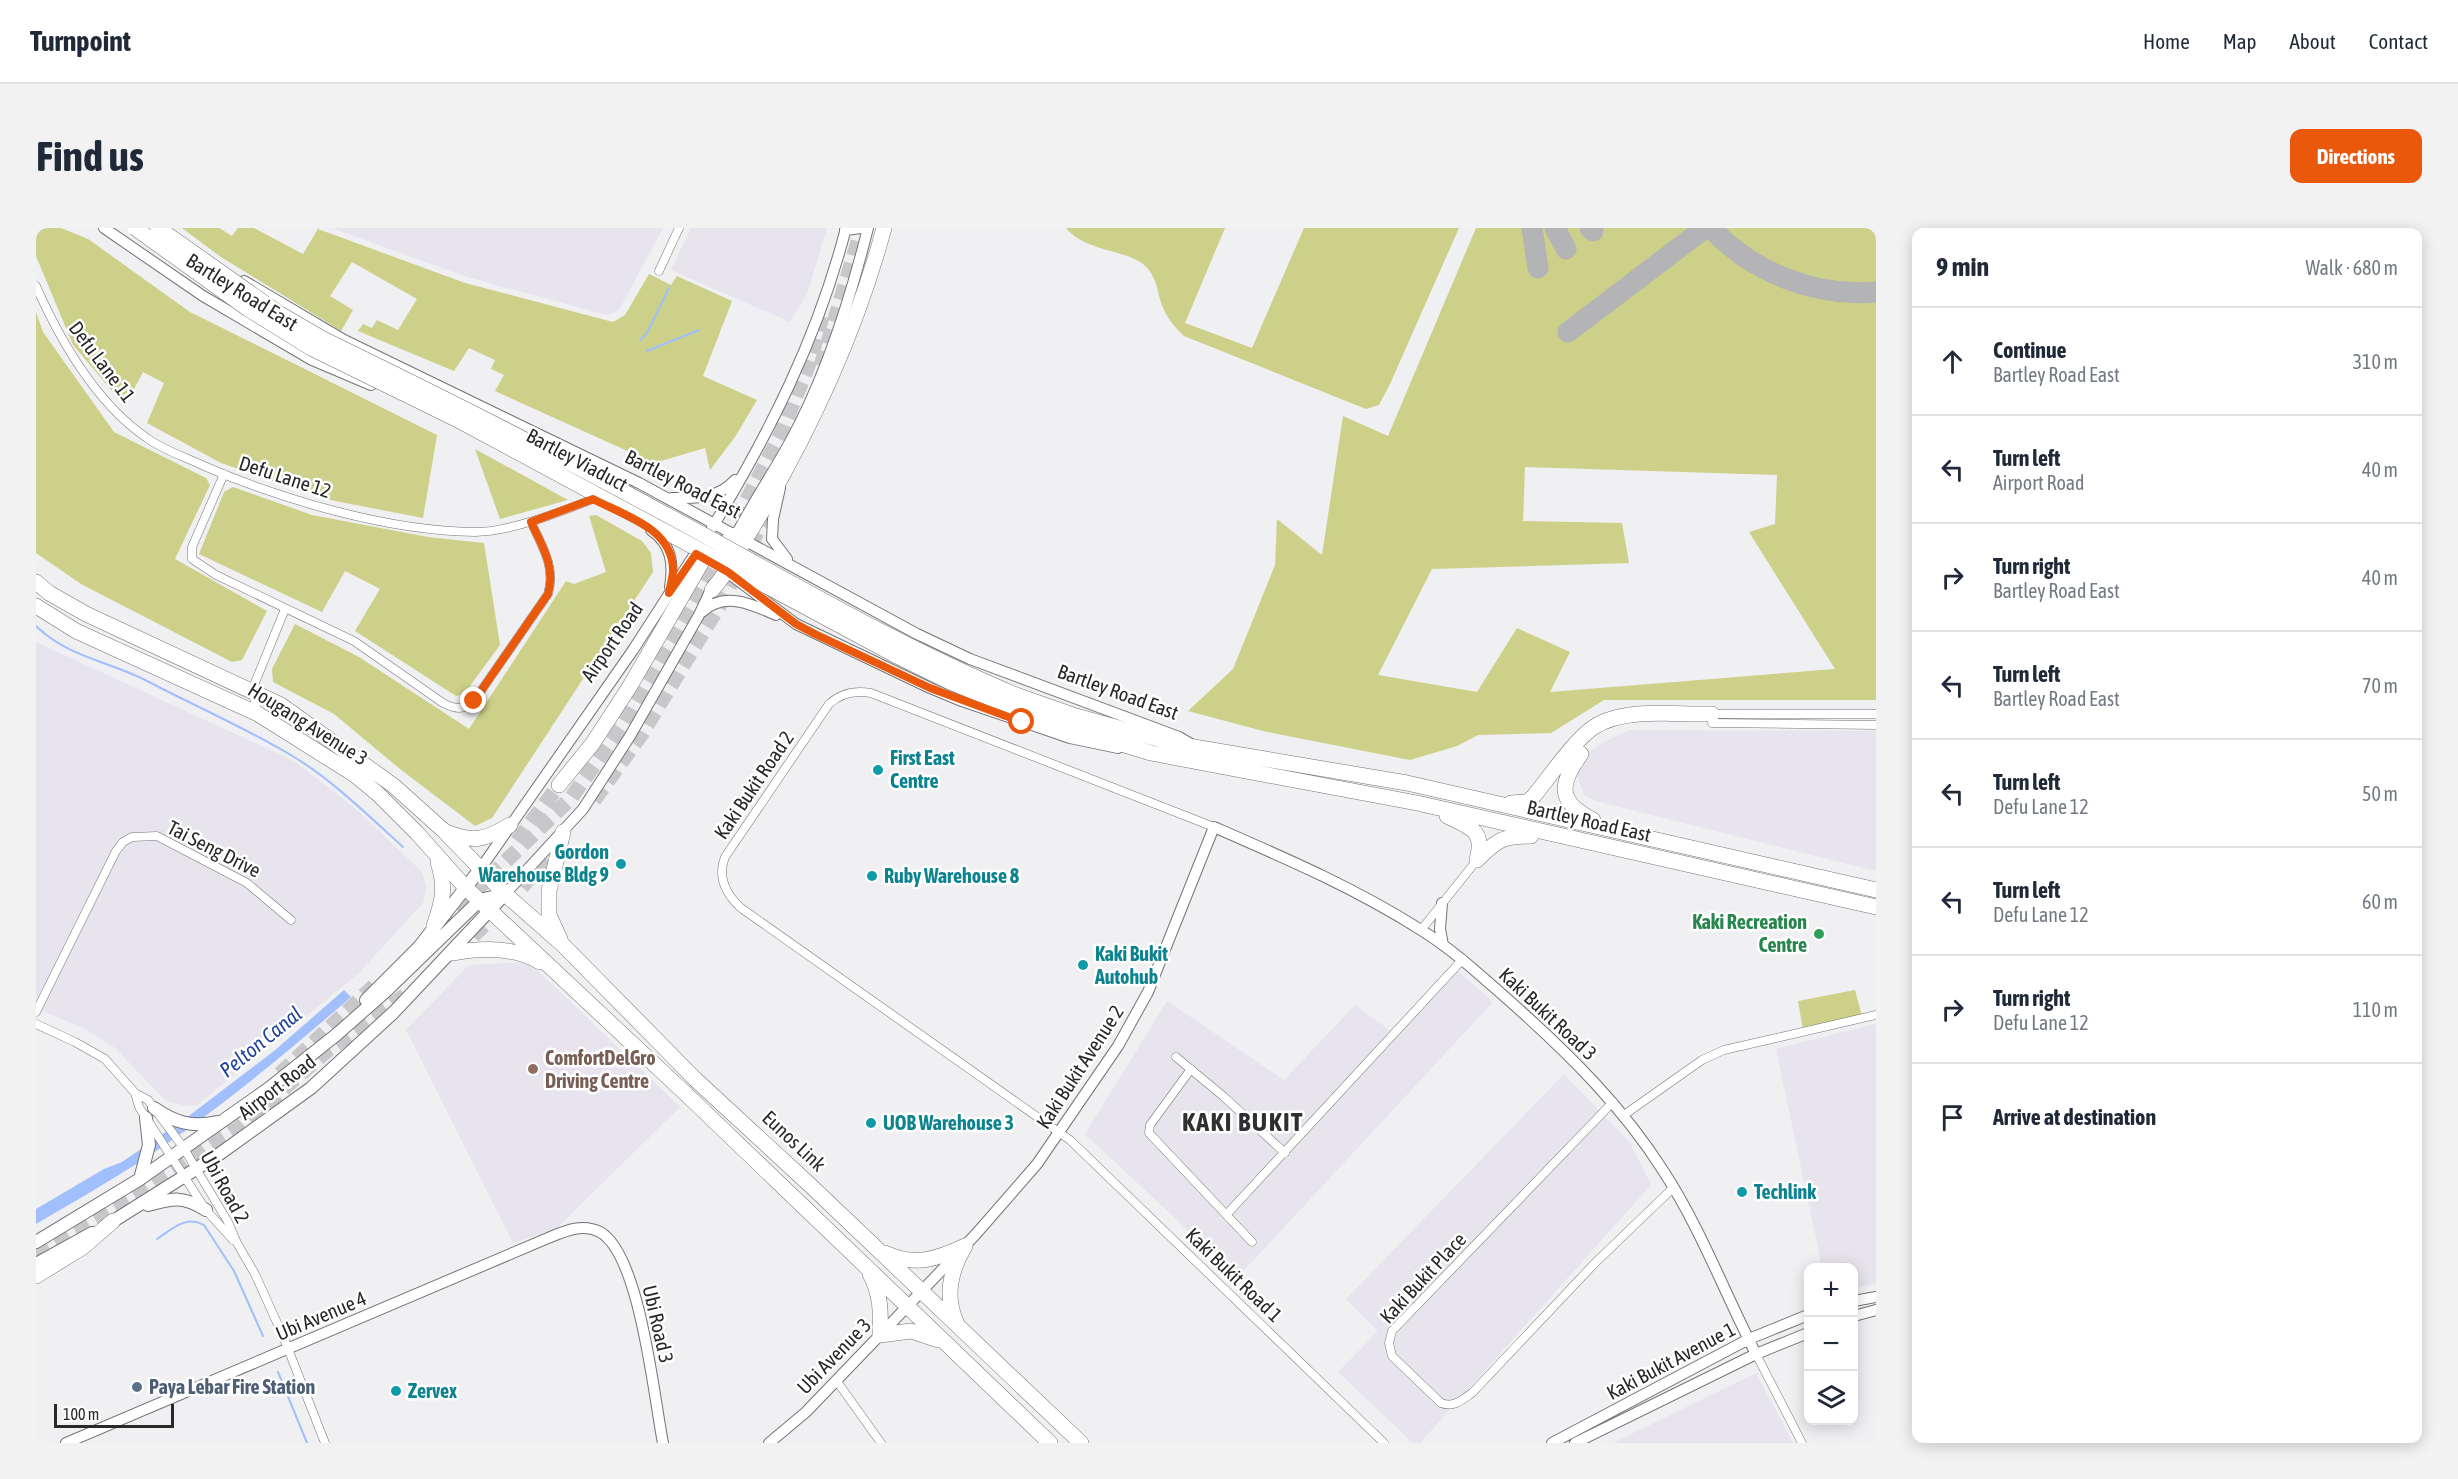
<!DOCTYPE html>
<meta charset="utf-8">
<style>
:root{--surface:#fff;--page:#f2f2f3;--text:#1f2937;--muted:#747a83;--line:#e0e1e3;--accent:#ea580c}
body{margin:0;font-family:"Asap Condensed",sans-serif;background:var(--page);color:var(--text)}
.controls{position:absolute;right:18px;bottom:18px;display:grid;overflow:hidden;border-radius:12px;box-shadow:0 3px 15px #0003}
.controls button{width:54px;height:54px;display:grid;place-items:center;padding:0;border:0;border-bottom:2px solid var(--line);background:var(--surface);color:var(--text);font:30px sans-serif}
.scale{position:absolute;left:18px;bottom:15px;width:120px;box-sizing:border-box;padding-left:6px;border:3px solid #282829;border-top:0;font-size:16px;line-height:21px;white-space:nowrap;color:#282829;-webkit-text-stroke:4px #fff;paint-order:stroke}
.stop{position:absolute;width:18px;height:18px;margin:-14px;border:4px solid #ea580c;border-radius:50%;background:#fff}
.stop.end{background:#ea580c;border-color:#fff;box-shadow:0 2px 6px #0008}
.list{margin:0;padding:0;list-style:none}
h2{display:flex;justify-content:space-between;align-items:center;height:78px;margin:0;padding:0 24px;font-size:26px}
h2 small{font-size:20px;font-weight:400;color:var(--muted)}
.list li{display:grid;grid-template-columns:39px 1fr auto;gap:18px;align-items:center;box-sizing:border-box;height:108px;padding:0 24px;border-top:2px solid var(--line)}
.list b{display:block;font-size:22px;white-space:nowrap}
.list p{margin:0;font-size:20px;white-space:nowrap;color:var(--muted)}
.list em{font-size:20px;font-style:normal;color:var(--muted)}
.icon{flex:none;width:33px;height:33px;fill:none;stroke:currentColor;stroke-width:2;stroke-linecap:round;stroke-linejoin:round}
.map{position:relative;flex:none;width:1840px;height:1215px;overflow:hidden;border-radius:12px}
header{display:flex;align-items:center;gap:36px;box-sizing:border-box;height:84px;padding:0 30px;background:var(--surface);border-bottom:2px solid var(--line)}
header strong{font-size:28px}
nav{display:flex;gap:33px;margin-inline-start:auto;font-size:21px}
.intro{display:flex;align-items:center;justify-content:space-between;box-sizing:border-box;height:144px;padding:0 36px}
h1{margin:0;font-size:42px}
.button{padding:15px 27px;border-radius:12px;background:var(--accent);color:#fff;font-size:21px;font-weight:700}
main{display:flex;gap:36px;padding:0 36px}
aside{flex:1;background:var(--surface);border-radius:12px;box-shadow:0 3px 15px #0003}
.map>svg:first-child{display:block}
</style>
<header>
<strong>Turnpoint</strong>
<nav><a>Home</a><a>Map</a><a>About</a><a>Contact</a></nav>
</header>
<div class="intro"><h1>Find us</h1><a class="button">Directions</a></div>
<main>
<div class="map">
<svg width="1840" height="1215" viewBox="0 0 1840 1215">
<rect width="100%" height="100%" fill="#f0eff2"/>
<!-- built -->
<path fill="#e7e4ee" d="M296,0H627L584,80L579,85L571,87L431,49Z
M655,0H791L771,66L754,94L635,42Z
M0,414L258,533L321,582L386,644L390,659L387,675L323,745L161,877L150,878L129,872L79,820L49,801L0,780Z
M1593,502L1840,503V643L1560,573L1548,567L1540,545L1546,529L1566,515Z
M493,734L644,879L520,1001L477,1015L370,802L433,737Z
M1417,739L1457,774L1202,1049L1049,906L1131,773L1248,852L1319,777L1355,803Z
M1840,796V1056L1818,1060V1040L1786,1039L1740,821Z
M1528,846L1594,915L1615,957L1384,1215H1377L1302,1144L1342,1103L1310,1071Z
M1720,1145L1757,1215H1577Z"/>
<!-- green -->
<path fill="#cdd088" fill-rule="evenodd" d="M0,0H25L52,11L154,84L401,207L387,290L289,271L185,235L111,195L128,155L107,144L89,178L37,117L0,28Z
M146,0H183L196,8L202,0H218L267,26L282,1L429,55L577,94L589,87L613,46L635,57L641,48L696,73L667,148L721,172L699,209L674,242L669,220L618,235L459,163L468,147L455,141L459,132L433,120L418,143L322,103L327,96L336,100L341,92L362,102L381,71L316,34L294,68L317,82L305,103L185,29Z
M1030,0H1189L1149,95L1216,120L1268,0H1423L1354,156L1343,177L1330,181L1148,108C1140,100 1133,93 1128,82C1122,70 1122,53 1113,42C1096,20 1051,26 1030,0Z
M1440,0H1840V472H1568L1515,505L1442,507L1421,518L1374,532L1227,503L1152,483L1197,441L1239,337L1241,291L1286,327L1307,188L1352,208ZM1489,239L1741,247L1739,296L1713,304L1799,441L1514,464L1534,424L1481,400L1441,464L1342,447L1396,341L1593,335L1586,295L1487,293Z
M0,84L7,104L78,204L170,250L174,257L139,331L231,383L206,432L196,434L45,356L0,325Z
M439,221L532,272L464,291Z
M197,259L276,287L392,309L448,315L464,417L428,466L420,468L319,403L344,361L309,343L286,384L163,326L188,264Z
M560,287L606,313L615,325L617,344L456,590L439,598L364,541L298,486L237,454L236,441L259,396L323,429L433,501L530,353L538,356L570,344L553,288Z
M1819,762L1826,788L1767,802L1762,773Z"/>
<!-- water -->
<path fill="#a0bffc" d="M308,762L315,769C247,828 177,886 102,935C69,956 34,976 0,996V981L68,941L86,934L154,887L238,823Z"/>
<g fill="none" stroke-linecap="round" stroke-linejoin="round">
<!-- stream -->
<path stroke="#a0bffc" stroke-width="2" d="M604,112L611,105L633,60
M611,123L663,102
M0,398C33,430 74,433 113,454C161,479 212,501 258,529C295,551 335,590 367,619
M121,1011C136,1001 150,987 168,997L198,1043L227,1108
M242,1144L271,1215"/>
<!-- taxiway -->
<path stroke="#b4b4b6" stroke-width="21" d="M1496,0L1502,40
M1519,0L1530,21
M1554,0L1557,3
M1675,0C1717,45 1779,69 1840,64
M1532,104L1669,0"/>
<!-- highway-tunnel -->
<path stroke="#c8c7ca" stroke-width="15" stroke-dasharray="15 8" stroke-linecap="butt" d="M785,138L826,0
M558,572L605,507L686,373L730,287
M481,613L523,557
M404,697L535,570L585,499L663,364L744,208L774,133L787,85
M437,708L480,666L528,609
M244,846L338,758
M0,1027L97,972L204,899L293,821L374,764"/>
<defs>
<path id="street" d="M623,43L643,0
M0,58C24,112 60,175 111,210C127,222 149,229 168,238C247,272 352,303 439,304C474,304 524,284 557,271
M188,246L156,319V331L180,347L318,413L407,475C419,481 427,483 438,473L512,366C520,339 506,318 495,294
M222,486L216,462L249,381
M1676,486H1840
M1676,495L1840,497
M1178,599L835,465C819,462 805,465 793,476L689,629C681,649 690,666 705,680L1034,912L1348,1215
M1385,702L1441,632
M0,784L80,623L87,614L96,609L121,608L211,655L255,692
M0,796L39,814L69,831L99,865L112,872L147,919L192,994L201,1015L219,1046L247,1108L289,1215
M1140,829L1187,868L1249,925
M1155,841L1114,897L1113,905L1216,1014
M99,865L103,879L170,982L197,1012
M1577,874L1356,1103L1353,1115L1356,1128L1405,1175C1418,1180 1426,1172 1436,1165L1559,1035L1637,960
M1588,887L1666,832L1688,822L1840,787
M1191,986L1427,731
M1720,1126L1766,1215
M800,1152L845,1215"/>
<path id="secondary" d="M68,0L167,68L276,132L335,157
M809,2L825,0
M208,53L308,112L603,255L881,406L934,431L1143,509L1155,516
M744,260L737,291L736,311L751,331
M636,270C660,270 682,271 699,252
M676,300C734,204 782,109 810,0
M615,302C635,316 638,335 634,359
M697,313C714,279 736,247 754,214C790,149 814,72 832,0
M687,341L760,396L894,460L923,472L1034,510L1082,520
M666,384C688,363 716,376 740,387
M445,640L597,422L666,315
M469,666L547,581L594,508L663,387L677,357
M1406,675L1404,701L1407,717
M1818,1073L1840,1069
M1818,1088L1840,1082
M30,1215L512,1010C529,1003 546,995 564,1004C604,1026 618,1170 627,1215
M733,1215L770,1184L844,1107L940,1006L1001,936L1082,818L1112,764L1178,599C1249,630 1319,660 1385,702C1419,723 1447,750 1477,776C1533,826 1587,879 1628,944C1665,1001 1689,1066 1720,1126
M1516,1215L1713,1111L1772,1087
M1539,1215L1720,1126L1772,1105"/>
<path id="primary" d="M330,772L383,719L445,640
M118,880C138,894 156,900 181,894
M104,951L113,917L110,890
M112,977C138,970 147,968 170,982
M71,997L182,927L275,860L358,784L469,666
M0,1014L104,951L232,861L300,807L350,763L444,672L469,666
M0,1036L56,1005"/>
<path id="highway" d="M0,354L13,365L50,386L245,477L358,558L407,602L469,666L527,717L659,851L774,957L1045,1215
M676,362C694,342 704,319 718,297C773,205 820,104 848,0
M0,378L40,403L222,486L319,547L342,566L381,605L430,660L650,866L1014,1215
M980,467L1040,488L1140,516L1371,555L1840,662
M975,479L1037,501L1115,525L1381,575L1840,679
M1545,526C1523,556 1521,574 1557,592
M523,557L557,515L594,458L668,330L700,307
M1475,575L1491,574L1497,569C1513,550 1539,511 1558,499C1588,479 1641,487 1676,486
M1411,588C1435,600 1449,602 1441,632
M410,604C438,615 449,612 474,597
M1441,632C1461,612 1466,608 1495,608
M398,698C407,672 410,660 402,634
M524,711L513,687V663L527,604
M416,725C444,720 479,719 504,734
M849,1025C879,1039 901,1031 929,1018
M834,1046C845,1066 845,1085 844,1107L875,1103L902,1112
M0,1048L47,1019L77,993
M921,1096C908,1069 914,1043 929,1018"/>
</defs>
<!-- street casing -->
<use href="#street" stroke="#747376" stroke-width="9"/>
<!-- secondary casing -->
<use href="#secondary" stroke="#747376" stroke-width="12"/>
<!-- primary casing -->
<use href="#primary" stroke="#747376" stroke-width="14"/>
<!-- highway casing -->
<use href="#highway" stroke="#747376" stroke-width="16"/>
<!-- street -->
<use href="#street" stroke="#fff" stroke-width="8"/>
<!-- secondary -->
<use href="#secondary" stroke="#fff" stroke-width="10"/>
<!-- primary -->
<use href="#primary" stroke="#fff" stroke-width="12"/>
<!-- highway -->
<use href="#highway" stroke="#fff" stroke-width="15"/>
<defs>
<path id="highway-bridge" d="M99,0L212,81L275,120L420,191L857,426L914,454L975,479
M122,0L244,86L287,111C398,165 510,221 618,280C738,344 855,415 980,467"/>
</defs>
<!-- highway-bridge casing -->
<use href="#highway-bridge" stroke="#747376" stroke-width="16" stroke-linecap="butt"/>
<!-- highway-bridge -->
<use href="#highway-bridge" stroke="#fff" stroke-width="15"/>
</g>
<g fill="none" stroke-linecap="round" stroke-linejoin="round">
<!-- route -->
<path stroke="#ea580c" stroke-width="8" d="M438,473L512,366C520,339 506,318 495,294L557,271C587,287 637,300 637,342C637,349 634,358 633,365L660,326L692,344L760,396L779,406L894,460L986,494"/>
</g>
<!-- markers -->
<g fill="#0f9aa8" stroke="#fff" stroke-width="2">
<circle cx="842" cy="542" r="6"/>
<circle cx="585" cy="636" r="6"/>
<circle cx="836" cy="648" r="6"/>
<circle cx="1047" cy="737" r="6"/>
<circle cx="835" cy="895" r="6"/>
<circle cx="1706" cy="964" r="6"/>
<circle cx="360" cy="1163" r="6"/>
</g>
<circle fill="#2e9e5b" stroke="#fff" stroke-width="2" cx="1783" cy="706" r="6"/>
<circle fill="#8d6e63" stroke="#fff" stroke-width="2" cx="497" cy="841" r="6"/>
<circle fill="#5c6f8a" stroke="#fff" stroke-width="2" cx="101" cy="1159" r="6"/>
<g text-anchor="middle" stroke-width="5" stroke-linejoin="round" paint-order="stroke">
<!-- street labels -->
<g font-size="20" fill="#282829" stroke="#fff">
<text transform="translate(206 64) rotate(32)" y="7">Bartley Road East</text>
<text transform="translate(66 134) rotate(53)" y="7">Defu Lane 11</text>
<text transform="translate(541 232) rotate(28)" y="7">Bartley Viaduct</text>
<text transform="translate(249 249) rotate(18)" y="7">Defu Lane 12</text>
<text transform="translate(647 256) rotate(27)" y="7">Bartley Road East</text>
<text transform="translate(576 414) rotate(-55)" y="7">Airport Road</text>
<text transform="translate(1082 464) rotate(20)" y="7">Bartley Road East</text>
<text transform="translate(272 496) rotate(32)" y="7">Hougang Avenue 3</text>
<text transform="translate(718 557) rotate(-56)" y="7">Kaki Bukit Road 2</text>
<text transform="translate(1553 593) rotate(13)" y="7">Bartley Road East</text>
<text transform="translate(178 621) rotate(27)" y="7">Tai Seng Drive</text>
<text transform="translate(1512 786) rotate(43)" y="7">Kaki Bukit Road 3</text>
<text transform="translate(1044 839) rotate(-57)" y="7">Kaki Bukit Avenue 2</text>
<text transform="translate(241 859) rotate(-38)" y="7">Airport Road</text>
<text transform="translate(758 913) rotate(43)" y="7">Eunos Link</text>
<text transform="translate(189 959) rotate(61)" y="7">Ubi Road 2</text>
<text transform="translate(1198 1047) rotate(44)" y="7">Kaki Bukit Road 1</text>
<text transform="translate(1387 1050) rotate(-47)" y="7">Kaki Bukit Place</text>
<text transform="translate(285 1088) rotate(-23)" y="7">Ubi Avenue 4</text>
<text transform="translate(622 1096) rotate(77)" y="7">Ubi Road 3</text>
<text transform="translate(798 1128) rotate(-46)" y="7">Ubi Avenue 3</text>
<text transform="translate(1635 1133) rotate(-28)" y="7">Kaki Bukit Avenue 1</text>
</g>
<!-- culture labels -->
<g font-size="20" font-weight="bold" fill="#0d838f" stroke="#fff" text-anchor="start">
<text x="854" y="537">First East<tspan x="854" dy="23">Centre</tspan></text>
<text x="573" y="631" text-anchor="end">Gordon<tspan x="573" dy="23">Warehouse Bldg 9</tspan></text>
<text x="848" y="655">Ruby Warehouse 8</text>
<text x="1059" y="733">Kaki Bukit<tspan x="1059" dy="23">Autohub</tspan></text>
<text x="847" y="902">UOB Warehouse 3</text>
<text x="1718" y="971">Techlink</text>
<text x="372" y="1170">Zervex</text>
</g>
<!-- leisure labels -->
<g font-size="20" font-weight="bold" fill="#27864d" stroke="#fff" text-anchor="end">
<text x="1771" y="701">Kaki Recreation<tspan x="1771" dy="23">Centre</tspan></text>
</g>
<!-- education labels -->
<g font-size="20" font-weight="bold" fill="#785e54" stroke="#fff" text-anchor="start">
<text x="509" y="837">ComfortDelGro<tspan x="509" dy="23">Driving Centre</tspan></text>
</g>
<!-- service labels -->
<g font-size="20" font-weight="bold" fill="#4e5e75" stroke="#fff" text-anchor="start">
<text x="113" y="1166">Paya Lebar Fire Station</text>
</g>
<!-- water labels -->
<g font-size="21" font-style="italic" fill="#1f439a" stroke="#fff">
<text transform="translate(225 814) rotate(-39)" y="7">Pelton Canal</text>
</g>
<!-- district labels -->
<g font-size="26" font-weight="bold" letter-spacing="1.5" fill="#2f2e31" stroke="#fff">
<text x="1207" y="903">KAKI BUKIT</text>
</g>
</g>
</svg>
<div class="controls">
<button>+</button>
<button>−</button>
<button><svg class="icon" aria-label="layers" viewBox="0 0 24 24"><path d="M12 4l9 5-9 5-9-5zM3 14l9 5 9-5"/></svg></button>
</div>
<div class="scale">100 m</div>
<div class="stop" style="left:986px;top:494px"></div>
<div class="stop end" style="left:438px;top:473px"></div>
</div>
<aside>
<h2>9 min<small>Walk · 680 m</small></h2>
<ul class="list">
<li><svg class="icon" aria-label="ahead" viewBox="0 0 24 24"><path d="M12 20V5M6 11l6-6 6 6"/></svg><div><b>Continue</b><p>Bartley Road East</p></div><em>310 m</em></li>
<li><svg class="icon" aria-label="left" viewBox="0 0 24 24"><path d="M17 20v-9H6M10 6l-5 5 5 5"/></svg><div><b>Turn left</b><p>Airport Road</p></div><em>40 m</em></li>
<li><svg class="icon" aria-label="right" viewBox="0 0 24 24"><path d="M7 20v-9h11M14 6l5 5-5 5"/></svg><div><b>Turn right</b><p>Bartley Road East</p></div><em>40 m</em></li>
<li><svg class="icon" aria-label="left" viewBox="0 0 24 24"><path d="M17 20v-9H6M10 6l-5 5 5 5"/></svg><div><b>Turn left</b><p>Bartley Road East</p></div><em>70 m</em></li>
<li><svg class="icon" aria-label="left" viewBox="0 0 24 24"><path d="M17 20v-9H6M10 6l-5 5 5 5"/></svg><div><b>Turn left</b><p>Defu Lane 12</p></div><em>50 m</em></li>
<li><svg class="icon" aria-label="left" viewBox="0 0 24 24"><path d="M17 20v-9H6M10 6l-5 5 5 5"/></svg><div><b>Turn left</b><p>Defu Lane 12</p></div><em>60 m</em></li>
<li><svg class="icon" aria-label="right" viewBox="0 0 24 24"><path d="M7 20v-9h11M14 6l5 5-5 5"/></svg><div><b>Turn right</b><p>Defu Lane 12</p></div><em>110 m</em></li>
<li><svg class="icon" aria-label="arrive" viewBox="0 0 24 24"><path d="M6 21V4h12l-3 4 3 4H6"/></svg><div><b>Arrive at destination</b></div></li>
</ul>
</aside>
</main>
